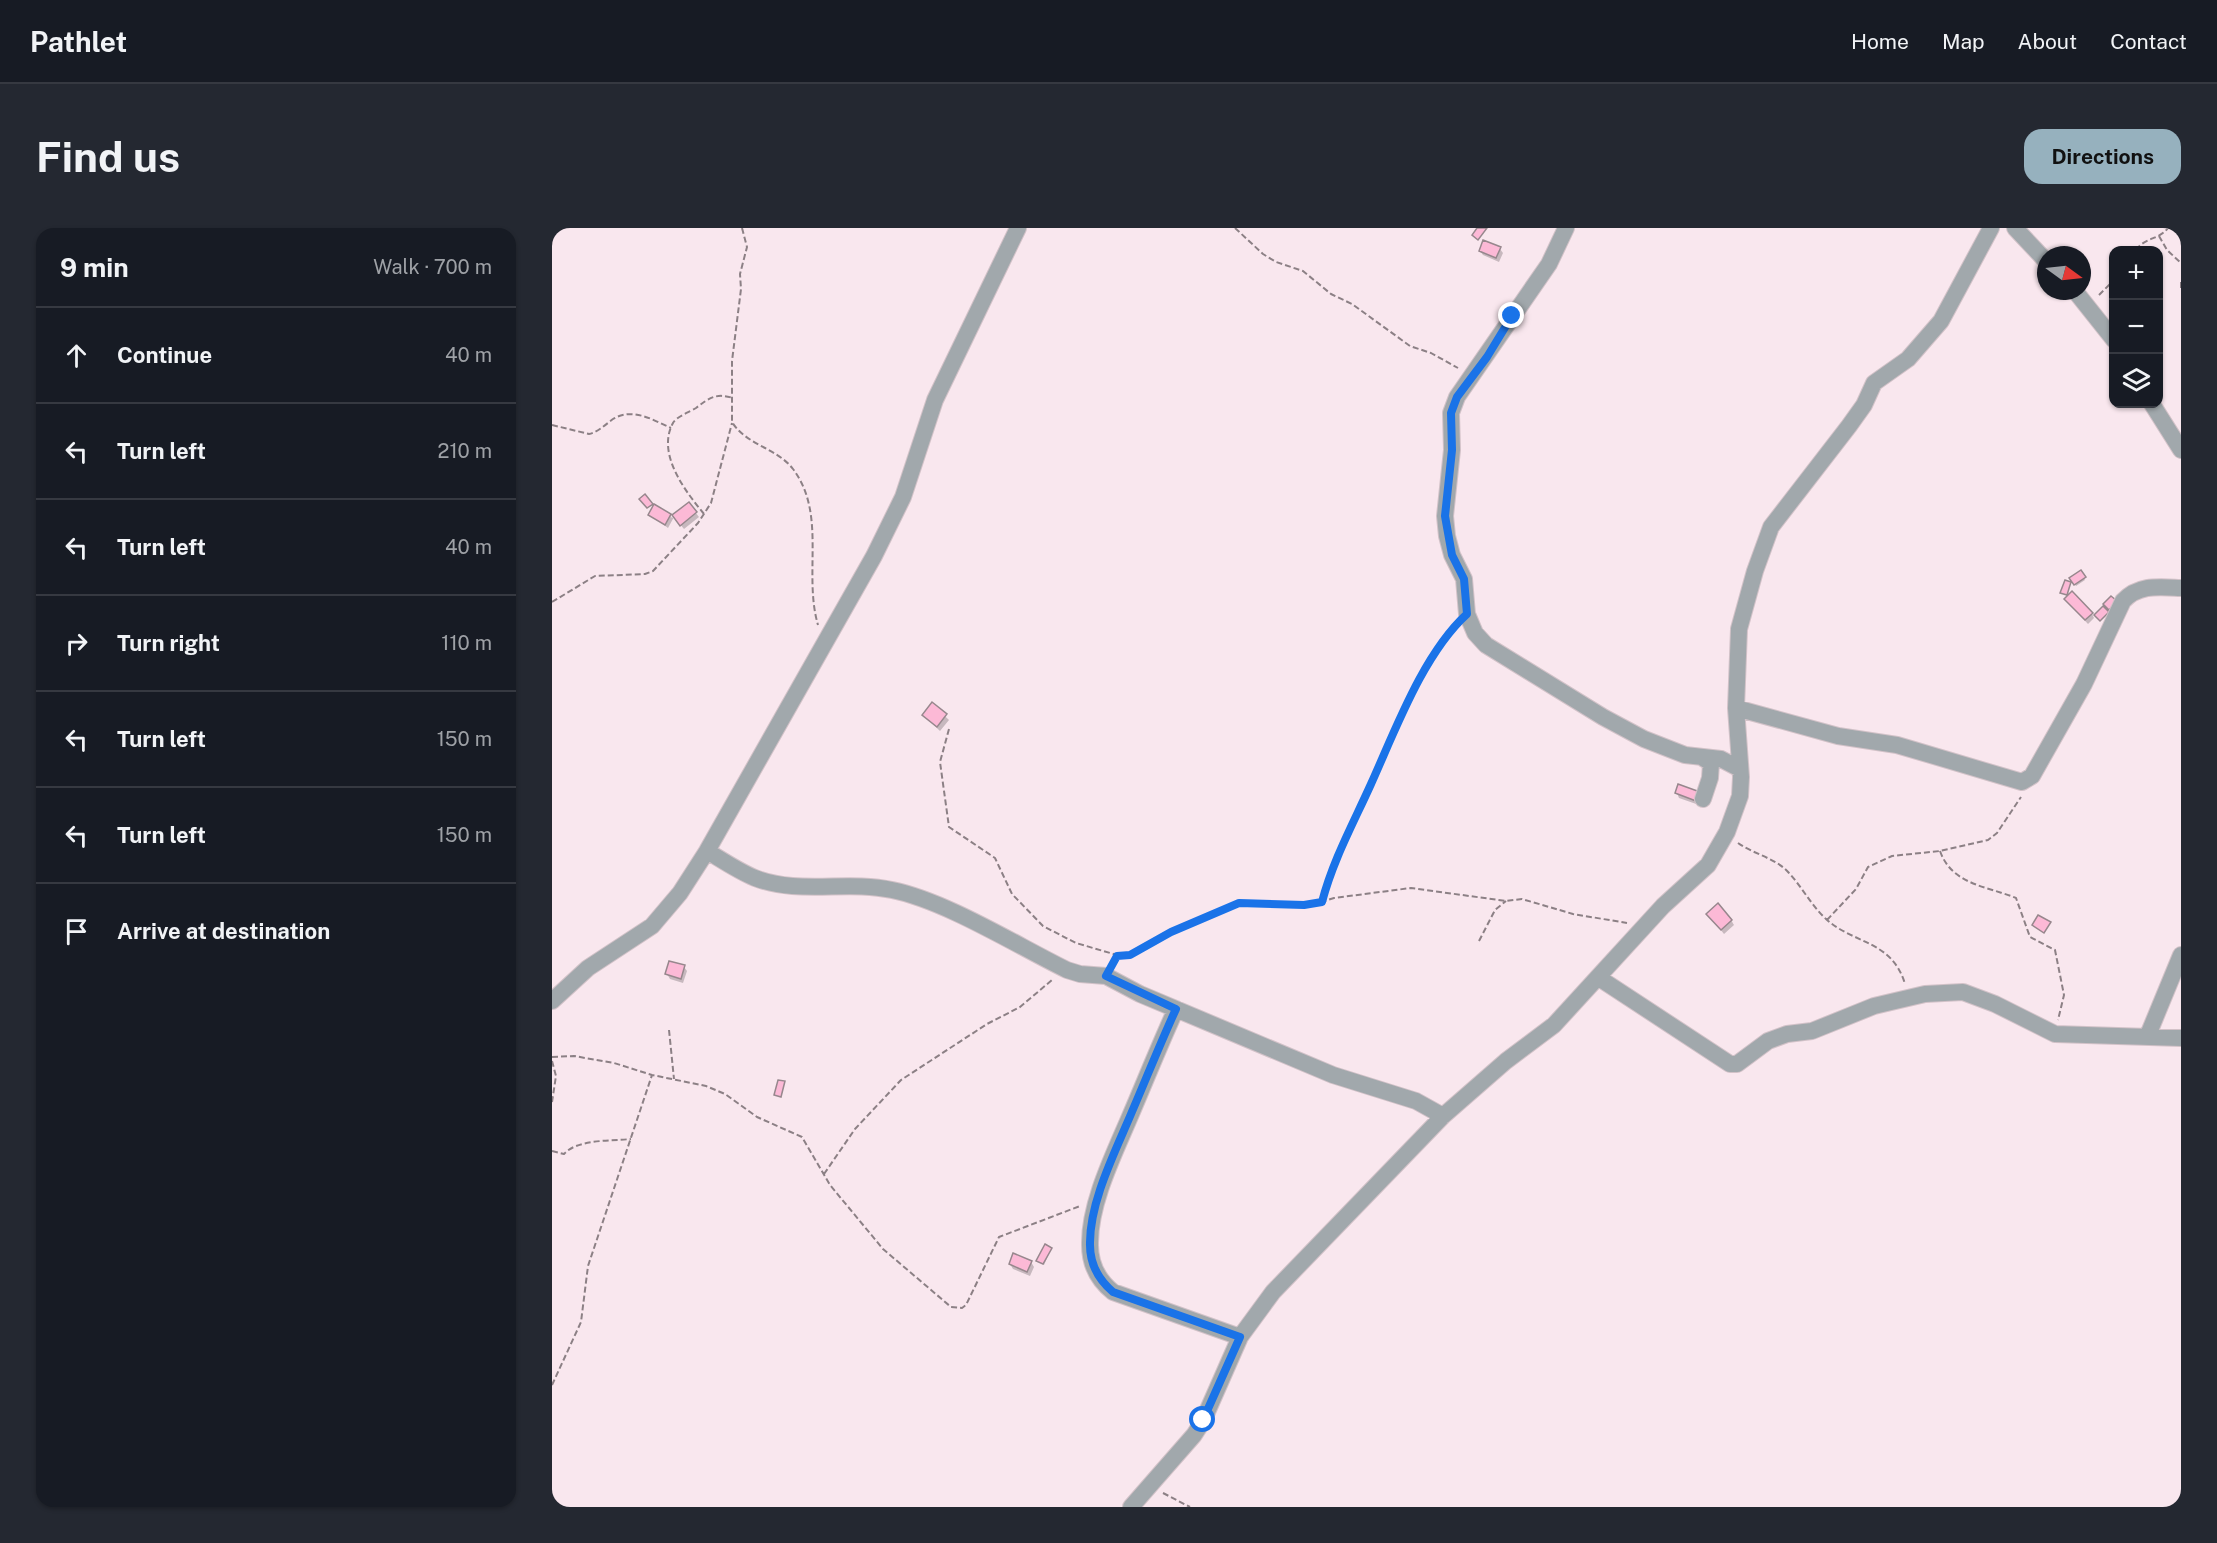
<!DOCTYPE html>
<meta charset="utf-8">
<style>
:root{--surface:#171b24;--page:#242831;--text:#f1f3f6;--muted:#9ea1a6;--line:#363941;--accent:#96b1be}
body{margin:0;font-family:"Public Sans",sans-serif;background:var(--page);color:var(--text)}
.controls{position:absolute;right:18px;top:18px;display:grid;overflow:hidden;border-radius:12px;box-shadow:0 2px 4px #0004}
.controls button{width:54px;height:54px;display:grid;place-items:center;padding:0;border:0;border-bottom:2px solid var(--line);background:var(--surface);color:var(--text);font:30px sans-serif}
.compass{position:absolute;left:1485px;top:18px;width:54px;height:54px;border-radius:50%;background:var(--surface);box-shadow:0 2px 4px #0004;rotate:105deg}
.stop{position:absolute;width:18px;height:18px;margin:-14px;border:4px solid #1a73e8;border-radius:50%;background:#fff}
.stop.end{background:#1a73e8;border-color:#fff;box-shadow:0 2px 6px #0008}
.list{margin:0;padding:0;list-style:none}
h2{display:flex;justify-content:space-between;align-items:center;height:78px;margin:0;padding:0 24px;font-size:26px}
h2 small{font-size:20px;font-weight:400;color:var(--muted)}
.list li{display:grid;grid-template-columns:39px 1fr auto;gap:18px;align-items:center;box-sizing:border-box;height:96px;padding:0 24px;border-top:2px solid var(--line)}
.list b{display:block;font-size:22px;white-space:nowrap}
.list em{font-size:20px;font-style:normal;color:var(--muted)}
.icon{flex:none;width:33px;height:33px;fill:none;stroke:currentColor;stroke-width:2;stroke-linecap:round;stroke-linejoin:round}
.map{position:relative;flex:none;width:1629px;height:1279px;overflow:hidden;border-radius:18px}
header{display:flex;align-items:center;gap:36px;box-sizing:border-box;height:84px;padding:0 30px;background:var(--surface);border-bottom:2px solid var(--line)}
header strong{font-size:28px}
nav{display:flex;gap:33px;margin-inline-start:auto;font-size:21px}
.intro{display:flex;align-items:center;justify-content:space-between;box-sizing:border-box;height:144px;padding:0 36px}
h1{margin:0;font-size:42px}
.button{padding:15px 27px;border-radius:18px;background:var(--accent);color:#111;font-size:21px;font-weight:700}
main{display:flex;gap:36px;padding:0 36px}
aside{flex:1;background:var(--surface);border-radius:18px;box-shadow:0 2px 4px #0004}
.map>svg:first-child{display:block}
</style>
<header>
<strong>Pathlet</strong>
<nav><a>Home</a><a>Map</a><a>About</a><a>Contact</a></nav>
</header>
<div class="intro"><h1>Find us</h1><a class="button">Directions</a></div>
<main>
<aside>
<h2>9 min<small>Walk · 700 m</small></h2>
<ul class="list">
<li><svg class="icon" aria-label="ahead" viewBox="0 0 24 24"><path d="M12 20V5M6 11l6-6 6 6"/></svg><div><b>Continue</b></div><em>40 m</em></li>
<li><svg class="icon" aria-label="left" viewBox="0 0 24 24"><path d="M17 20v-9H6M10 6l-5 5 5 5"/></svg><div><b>Turn left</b></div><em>210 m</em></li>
<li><svg class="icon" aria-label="left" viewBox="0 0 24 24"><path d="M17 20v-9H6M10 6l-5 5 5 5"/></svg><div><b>Turn left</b></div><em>40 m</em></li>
<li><svg class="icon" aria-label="right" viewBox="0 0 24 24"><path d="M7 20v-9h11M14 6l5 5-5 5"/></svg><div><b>Turn right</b></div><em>110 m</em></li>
<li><svg class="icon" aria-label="left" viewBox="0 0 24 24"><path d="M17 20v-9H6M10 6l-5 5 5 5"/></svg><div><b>Turn left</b></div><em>150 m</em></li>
<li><svg class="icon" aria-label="left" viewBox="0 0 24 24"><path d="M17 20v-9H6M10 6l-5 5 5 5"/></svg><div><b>Turn left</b></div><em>150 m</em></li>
<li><svg class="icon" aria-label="arrive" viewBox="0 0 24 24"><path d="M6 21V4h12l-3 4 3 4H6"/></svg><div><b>Arrive at destination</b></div></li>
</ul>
</aside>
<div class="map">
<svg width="1629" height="1279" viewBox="0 0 1629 1279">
<rect width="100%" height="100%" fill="#f9e7ee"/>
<!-- shadow -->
<path fill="#0003" d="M948,21L951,25L947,34L931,27L928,23Z
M137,276L147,289L132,301L122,289L116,300L98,287H118L120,290Z
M1529,344L1533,352L1524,358L1519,351Z
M1517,376L1540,386L1542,390L1536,396Z
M380,476L397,492L388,503L371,487Z
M1125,565H1147V577L1127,570Z
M1156,686L1179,692L1182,697L1172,706Z
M132,739L135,743L131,755L118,751L115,746Z
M499,1021L492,1037L487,1034L486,1032Z
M479,1034L482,1039L478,1048L461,1041L458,1036Z"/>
<!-- building -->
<path fill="#fcb9d6" stroke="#97878d" stroke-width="1.5" d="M925,0H935L926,12L920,7Z
M931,12L949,19L944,30L927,23Z
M93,266L101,276L95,280L87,271Z
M137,274L145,284L128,298L120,287Z
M102,276L119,286L113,297L96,287Z
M1529,342L1534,349L1522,357L1517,350Z
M1513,352L1519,354L1515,367L1508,365Z
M1520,363L1541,385L1533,392L1512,371Z
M1559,368L1565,373L1557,382L1551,376Z
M1551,378L1557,384L1548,393L1542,387Z
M380,474L395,486L385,499L370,487Z
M1126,556L1148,564L1144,573L1123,565Z
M1166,675L1180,692L1169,702L1154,686Z
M1486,687L1499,694L1492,705L1480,697Z
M117,733L133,737L129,751L113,746Z
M226,852L233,853L229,869L222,867Z
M493,1016L500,1020L491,1036L484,1033Z
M461,1025L480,1033L475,1044L457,1036Z"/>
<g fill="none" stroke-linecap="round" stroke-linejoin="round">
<defs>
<path id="minor" d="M1014,0L997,36L905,169L899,185L900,222L893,288L895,308L900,327L912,351L915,386L923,405L934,417L1051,489L1092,511L1133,527L1169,531L1188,541
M1463,0L1494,33
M1523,63L1562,112
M1600,176L1629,222
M1184,480L1286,508L1345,517L1470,554L1480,548L1532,456L1571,373C1587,356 1607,359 1629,360
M1151,571L1158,550L1159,535L1151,530
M155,623C170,632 186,643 203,650C246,667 295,652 340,662C394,673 464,717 515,742L528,746L554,748L588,766L781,847L864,873L891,888
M1047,750L1178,836H1185L1216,813L1235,806L1260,803L1322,778L1373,766L1411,764L1443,776L1503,806L1629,810
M0,773L36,740L100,698L128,665L155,623L322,328L351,269L383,172L466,0
M624,781C608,816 594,851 579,886C563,924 537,975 538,1017C538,1036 546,1052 561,1064L688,1109
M1596,807L1629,727
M579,1279L642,1207L651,1193L688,1109L721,1064L891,888L954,833L1002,797L1111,678L1156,637L1175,604L1188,568L1189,549L1184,480L1187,401L1203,343L1219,299L1297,198L1312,177L1322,155L1356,131L1389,93L1439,0"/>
</defs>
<!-- minor casing -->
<use href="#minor" stroke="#d2c2c8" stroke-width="18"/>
<!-- path -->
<path stroke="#8c8085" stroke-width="2" stroke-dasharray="6 3" stroke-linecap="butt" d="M190,0L195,19L188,46L189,61L180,133V194C194,217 225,220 241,241C275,286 251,346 266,397
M683,0L711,26L724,34L751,43L779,66L800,76L858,118L879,125L906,140
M1607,8L1615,22L1629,35
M1584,22C1593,9 1607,12 1616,0
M1629,54V61
M1547,67L1562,52
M0,197L37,206C46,204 53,197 61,191C81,179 101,192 119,200
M152,286C134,264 104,226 121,195C125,188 138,184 144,180C158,169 165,165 181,170
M0,374L43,348L93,346L101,343L146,295L159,275L180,195
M397,501L388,534L397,599L443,630L460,666L491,698L524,715L565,727
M1186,615C1201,626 1224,630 1237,645C1250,659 1259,677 1274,691C1301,716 1340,712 1353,756
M1388,623C1400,657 1435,658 1464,670L1478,709L1503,722L1512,767L1506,792
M770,674C782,631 802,595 819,555C843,500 866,443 904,397
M1275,692L1304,661L1316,639L1340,628L1388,623L1436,612L1445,605L1469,569
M927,713L943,682L954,673
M559,734L565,727H578L619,704L687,675L763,676L782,670L859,660L954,673L970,671L1021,686L1075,695
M117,802L122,851
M0,829L22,828L62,835L100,847L154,858L173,866L205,889L250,909L278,957L331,1021L399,1079L410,1080L414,1077L447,1009L528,978
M0,833L4,848L0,874
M0,923L12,926C25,911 60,913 79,911
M272,946L303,901L349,852L435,796L468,779L500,752
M0,1157L29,1094L36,1038L100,847
M611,1265L638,1279"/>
<!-- minor -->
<use href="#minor" stroke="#a1a8ac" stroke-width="16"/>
</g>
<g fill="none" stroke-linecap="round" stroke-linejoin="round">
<!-- route -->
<path stroke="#1a73e8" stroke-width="8" d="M651,1192L688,1109L561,1064C547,1052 538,1036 538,1017C537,975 563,924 579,886C594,851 608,816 624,781L554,748L565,728L578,727L619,704L687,675L752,677L770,674C781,632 801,596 819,556C843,503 871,426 915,386L912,351L900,327L893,288L900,222L899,185L905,169L935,129L960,88"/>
</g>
</svg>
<div class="controls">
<button>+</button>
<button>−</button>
<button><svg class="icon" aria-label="layers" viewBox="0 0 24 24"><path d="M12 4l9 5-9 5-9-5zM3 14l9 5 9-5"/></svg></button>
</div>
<svg class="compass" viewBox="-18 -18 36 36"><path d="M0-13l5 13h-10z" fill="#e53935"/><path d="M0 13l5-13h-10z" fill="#9ea1a6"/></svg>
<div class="stop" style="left:651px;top:1192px"></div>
<div class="stop end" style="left:960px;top:88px"></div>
</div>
</main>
